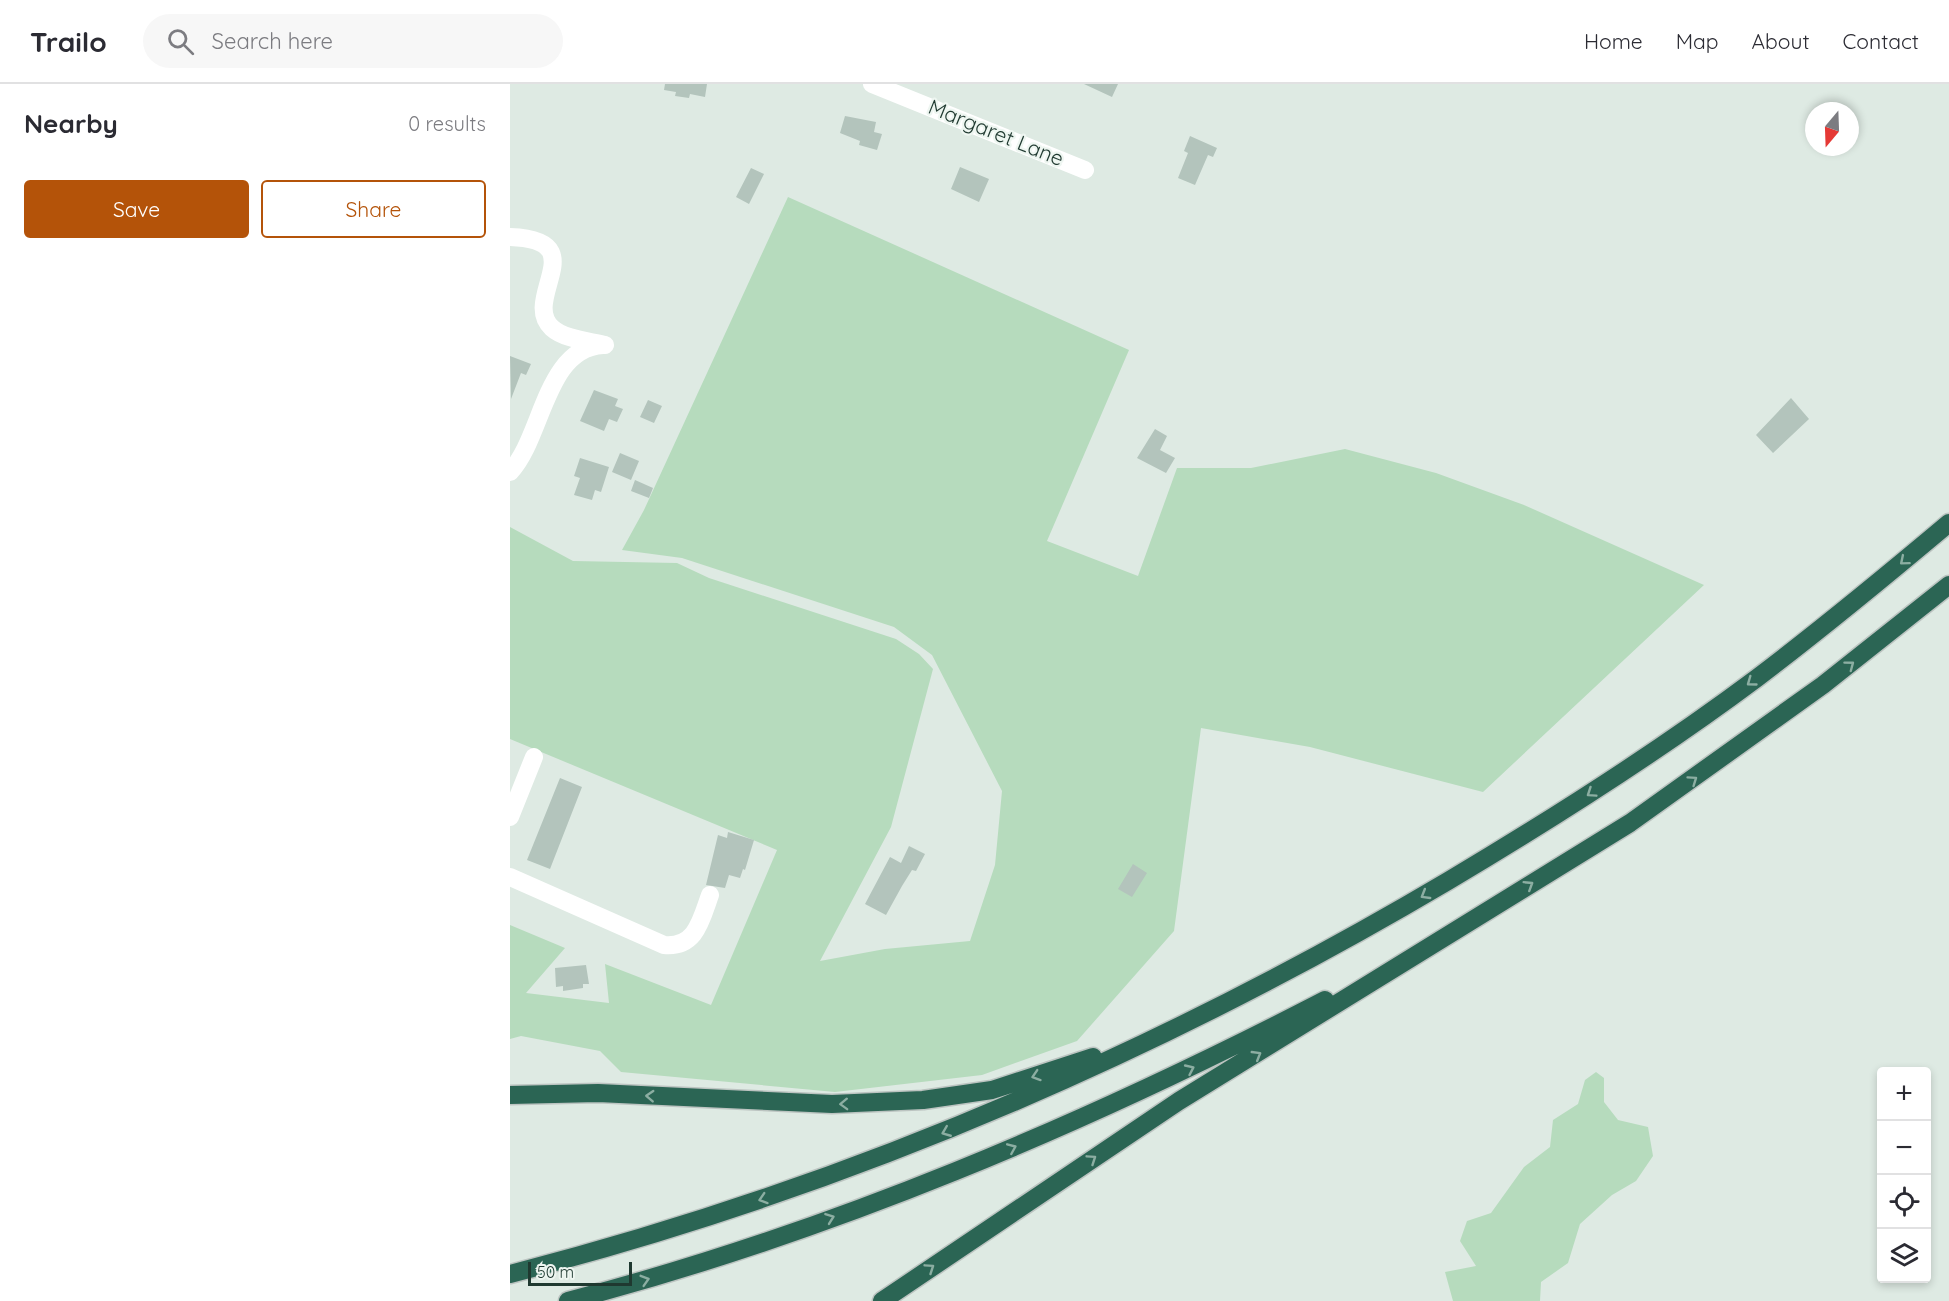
<!DOCTYPE html>
<meta charset="utf-8">
<style>
:root{--surface:#fff;--page:#f7f7f7;--text:#2b2b33;--muted:#7c7c81;--line:#e1e1e2;--accent:#b45309}
body{margin:0;font-family:Quicksand,sans-serif;background:var(--page);color:var(--text)}
.controls{position:absolute;right:18px;bottom:18px;display:grid;overflow:hidden;border-radius:6px;box-shadow:0 3px 9px #0003}
.controls button{width:54px;height:54px;display:grid;place-items:center;padding:0;border:0;border-bottom:2px solid var(--line);background:var(--surface);color:var(--text);font:30px sans-serif}
.compass{position:absolute;left:1295px;top:18px;width:54px;height:54px;border-radius:50%;background:var(--surface);box-shadow:0 3px 9px #0003;rotate:199deg}
.scale{position:absolute;left:18px;bottom:15px;width:104px;box-sizing:border-box;padding-left:6px;border:3px solid #1f3930;border-top:0;font-size:16px;line-height:21px;white-space:nowrap;color:#1f3930;-webkit-text-stroke:4px #eef6f1;paint-order:stroke}
.list{margin:0;padding:0;list-style:none}
h2{display:flex;justify-content:space-between;align-items:center;height:78px;margin:0;padding:0 24px;font-size:26px}
h2 small{font-size:20px;font-weight:400;color:var(--muted)}
.actions{display:flex;gap:12px;padding:18px 24px}
.actions a{flex:1;padding:14px 0;border:2px solid var(--accent);border-radius:6px;text-align:center;font-size:21px;color:var(--accent)}
.actions .main{background:var(--accent);color:#fff}
.icon{flex:none;width:33px;height:33px;fill:none;stroke:currentColor;stroke-width:2;stroke-linecap:round;stroke-linejoin:round}
.map{position:relative;flex:none;width:1439px;height:1217px;overflow:hidden}
header{display:flex;align-items:center;gap:36px;box-sizing:border-box;height:84px;padding:0 30px;background:var(--surface);border-bottom:2px solid var(--line)}
header strong{font-size:28px}
nav{display:flex;gap:33px;margin-inline-start:auto;font-size:21px}
.search{width:420px;height:54px;background:var(--page);display:flex;align-items:center;gap:15px;box-sizing:border-box;padding:0 21px;border-radius:33px;color:var(--muted);font-size:22px}
main{display:flex}
aside{flex:1;background:var(--surface)}
.map>svg:first-child{display:block}
</style>
<header>
<strong>Trailo</strong>
<div class="search"><svg class="icon" aria-label="search" viewBox="0 0 24 24"><circle cx="10" cy="10" r="6"/><path d="M15 15l6 6"/></svg>Search here</div>
<nav><a>Home</a><a>Map</a><a>About</a><a>Contact</a></nav>
</header>
<main>
<aside>
<h2>Nearby<small>0 results</small></h2>
<ul class="list">
</ul>
<div class="actions"><a class="main">Save</a><a>Share</a></div>
</aside>
<div class="map">
<svg width="1439" height="1217" viewBox="0 0 1439 1217">
<rect width="100%" height="100%" fill="#deeae3"/>
<!-- green -->
<path fill="#b6dbbd" d="M278,113L619,266L537,457L628,492L667,384H741L835,365L926,389L1014,421L1194,501L973,708L800,663L691,644L664,847L567,957L472,991L325,1008L111,988L90,967L11,952L0,955V841L55,864L16,909L99,919L95,880L201,921L267,766L0,655V443L63,477L167,479L199,494L386,555L409,570L423,585L381,743L310,877L375,865L460,857L485,781L492,707L422,571L384,543L172,474L112,466L134,426Z
M1086,988L1094,994V1018L1108,1036L1138,1043L1143,1072L1126,1097L1102,1111L1070,1140L1058,1179L1031,1198L1030,1217H943L935,1188L966,1182L950,1157L957,1137L981,1129L1014,1083L1040,1063L1043,1036L1068,1020L1075,996Z"/>
<!-- building -->
<path fill="#b3c4bc" d="M155,0H197L195,13L180,10L179,14L165,12L166,8L154,6Z
M574,0H608L602,13Z
M335,32L366,38L364,48L372,50L367,66L349,61L350,57L330,49Z
M680,52L707,64L703,73L698,71L685,101L668,94L678,69L674,67Z
M450,83L479,95L469,118L441,105Z
M241,84L254,90L239,120L226,113Z
M0,272L21,280L16,291L11,289L1,315Z
M84,306L108,315L105,322L113,325L107,338L99,335L94,347L70,337Z
M1281,314L1299,335L1263,369L1246,351Z
M138,316L152,322L144,339L130,333Z
M645,345L657,352L650,366L665,374L656,389L627,374Z
M110,369L129,377L121,396L102,388Z
M70,374L99,383L91,408L85,406L82,416L64,411L70,394L64,392Z
M125,396L143,404L139,414L121,407Z
M50,694L72,703L40,785L17,776Z
M218,748L244,756L235,786L233,785L230,794L219,791L215,804L196,801L208,751L217,754Z
M399,762L415,770L406,787L402,786L392,802L376,831L355,820L380,773L391,779Z
M623,780L637,789L622,813L608,805Z
M76,881L79,900H73V904L53,907V902L46,903L45,884Z"/>
<g fill="none" stroke-linecap="round" stroke-linejoin="round">
<defs>
<path id="highway" d="M0,1011L88,1009L322,1020L413,1016L482,1006L583,973
M0,1190C331,1105 644,971 938,797C1044,734 1148,668 1247,594C1313,544 1376,492 1439,439
M58,1217C322,1148 573,1041 815,916
M372,1217L669,1017L1120,739L1313,601L1439,501"/>
</defs>
<!-- highway casing -->
<use href="#highway" stroke="#bcc4c1" stroke-width="21"/>
<!-- minor -->
<path stroke="#fff" stroke-width="18" d="M362,0L575,86
M0,153C86,156 10,215 42,244C54,255 79,257 95,261
M0,388C33,353 35,264 93,261
M0,733L24,673
M0,793L154,861C186,864 191,836 200,811"/>
<!-- highway -->
<use href="#highway" stroke="#2b6554" stroke-width="18"/>
</g>
<!-- one-way arrows -->
<defs><path id="oneway-chevron" d="M-2-3.5L2.5 0L-2 3.5" fill="none" stroke-width="1.6" stroke-linecap="round" stroke-linejoin="round" transform="scale(1.5)"/></defs>
<g stroke="#8caea2">
<use href="#oneway-chevron" transform="translate(1394 477) rotate(140)"/>
<use href="#oneway-chevron" transform="translate(1340 581) rotate(-37)"/>
<use href="#oneway-chevron" transform="translate(1241 598) rotate(144)"/>
<use href="#oneway-chevron" transform="translate(1183 696) rotate(-35)"/>
<use href="#oneway-chevron" transform="translate(1081 709) rotate(146)"/>
<use href="#oneway-chevron" transform="translate(1019 801) rotate(-32)"/>
<use href="#oneway-chevron" transform="translate(915 811) rotate(149)"/>
<use href="#oneway-chevron" transform="translate(747 971) rotate(-31)"/>
<use href="#oneway-chevron" transform="translate(680 985) rotate(-25)"/>
<use href="#oneway-chevron" transform="translate(526 992) rotate(162)"/>
<use href="#oneway-chevron" transform="translate(140 1012) rotate(-177)"/>
<use href="#oneway-chevron" transform="translate(334 1020) rotate(178)"/>
<use href="#oneway-chevron" transform="translate(436 1048) rotate(158)"/>
<use href="#oneway-chevron" transform="translate(502 1064) rotate(-23)"/>
<use href="#oneway-chevron" transform="translate(582 1075) rotate(-34)"/>
<use href="#oneway-chevron" transform="translate(253 1115) rotate(162)"/>
<use href="#oneway-chevron" transform="translate(320 1134) rotate(-20)"/>
<use href="#oneway-chevron" transform="translate(420 1184) rotate(-34)"/>
<use href="#oneway-chevron" transform="translate(135 1196) rotate(-17)"/>
</g>
<g text-anchor="middle" stroke-width="4.5" stroke-linejoin="round" paint-order="stroke">
<!-- street labels -->
<g font-size="21" fill="#1f3930" stroke="#eef6f1">
<text transform="translate(486 49) rotate(22)" y="7">Margaret Lane</text>
</g>
</g>
</svg>
<div class="controls">
<button>+</button>
<button>−</button>
<button><svg class="icon" aria-label="locate" viewBox="0 0 24 24"><circle cx="12" cy="12" r="6"/><path d="M12 2v4M12 18v4M2 12h4M18 12h4"/></svg></button>
<button><svg class="icon" aria-label="layers" viewBox="0 0 24 24"><path d="M12 4l9 5-9 5-9-5zM3 14l9 5 9-5"/></svg></button>
</div>
<svg class="compass" viewBox="-18 -18 36 36"><path d="M0-13l5 13h-10z" fill="#e53935"/><path d="M0 13l5-13h-10z" fill="#7c7c81"/></svg>
<div class="scale">50 m</div>
</div>
</main>
